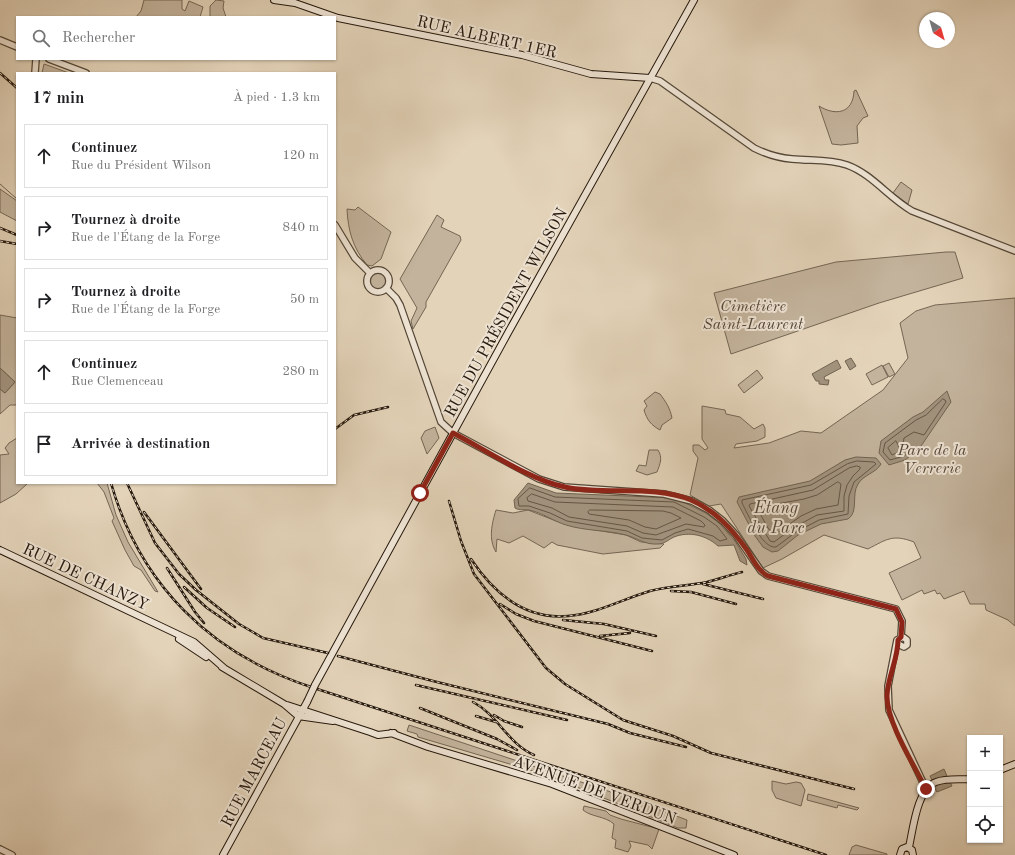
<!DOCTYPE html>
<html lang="fr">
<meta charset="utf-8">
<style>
:root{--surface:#fff;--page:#f2f2f2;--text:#202124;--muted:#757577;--line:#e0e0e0}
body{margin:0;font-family:"Old Standard TT",serif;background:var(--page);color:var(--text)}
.controls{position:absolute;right:12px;bottom:12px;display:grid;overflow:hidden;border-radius:0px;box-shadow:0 1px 3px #0004}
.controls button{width:36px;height:36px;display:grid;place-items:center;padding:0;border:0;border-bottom:1px solid var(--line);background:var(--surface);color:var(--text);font:20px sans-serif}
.compass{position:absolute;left:919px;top:12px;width:36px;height:36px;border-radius:50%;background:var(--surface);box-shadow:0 1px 3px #0004;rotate:143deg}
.stop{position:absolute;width:12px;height:12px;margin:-9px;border:3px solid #8f2418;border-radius:50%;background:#fff}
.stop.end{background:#8f2418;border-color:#fff;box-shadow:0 1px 4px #0008}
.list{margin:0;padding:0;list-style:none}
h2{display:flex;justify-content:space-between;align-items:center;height:52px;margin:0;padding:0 16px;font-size:17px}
h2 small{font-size:13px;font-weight:400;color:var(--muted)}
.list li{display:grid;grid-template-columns:26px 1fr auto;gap:12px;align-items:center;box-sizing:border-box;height:64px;margin:0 8px 8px;padding:0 8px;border:1px solid var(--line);border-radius:0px}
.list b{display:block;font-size:15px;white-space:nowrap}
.list p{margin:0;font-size:13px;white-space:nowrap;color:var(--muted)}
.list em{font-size:13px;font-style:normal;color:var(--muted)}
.icon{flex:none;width:22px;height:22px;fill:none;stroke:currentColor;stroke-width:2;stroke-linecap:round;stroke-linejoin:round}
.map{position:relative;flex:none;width:1015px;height:855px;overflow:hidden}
.search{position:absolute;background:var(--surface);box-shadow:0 1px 3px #0004;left:16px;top:16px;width:320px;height:44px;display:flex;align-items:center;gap:10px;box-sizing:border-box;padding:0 14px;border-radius:0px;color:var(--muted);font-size:15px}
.panel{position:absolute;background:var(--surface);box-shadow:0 1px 3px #0004;left:16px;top:72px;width:320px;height:412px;border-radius:0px}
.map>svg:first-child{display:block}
</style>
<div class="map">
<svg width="1015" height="855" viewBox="0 0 1015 855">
<rect width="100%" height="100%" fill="#e3d3b9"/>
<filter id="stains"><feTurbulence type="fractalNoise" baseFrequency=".005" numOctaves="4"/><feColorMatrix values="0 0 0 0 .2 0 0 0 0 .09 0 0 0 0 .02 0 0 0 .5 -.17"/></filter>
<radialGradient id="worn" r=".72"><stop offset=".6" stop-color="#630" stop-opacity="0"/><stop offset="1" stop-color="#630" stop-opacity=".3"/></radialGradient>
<!-- green -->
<path fill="#c3b39c" stroke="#746654" d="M144,0H182V9L185,11L189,1L203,7L200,17H136L141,11Z
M216,0L224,1L223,8L226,17H210V6Z
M44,64L69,73H42Z
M856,90L868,116L863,118L857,126L858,143L841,145L832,144L819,106C835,116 853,114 854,91Z
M901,182L912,190L908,204L893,193Z
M0,189L17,201V221L0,212Z
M358,207L391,232L381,259L372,266L367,265C353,248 348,231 347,209L355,210Z
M437,215L444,220L441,227L460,236L461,240L426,302V307L413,329L411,321L417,308L400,279Z
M946,252H955L963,278L879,303L731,354L714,293L836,262Z
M370 281a8 8 0 1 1 16 0a8 8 0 1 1-16 0Z
M1015,298V626L1008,620L986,610L985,604H970L964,591L944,599L940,593L937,594L935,590L924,594L922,590L902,600L889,573L921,558L914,542C893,534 887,539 868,549L824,535L782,559L763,568L721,504L709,506L690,495L698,458L693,451V445H699L705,450L708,448L702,439V406L725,410L726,414L740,417L754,429L763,424L765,428V437L757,441L736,444L734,448L769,443L801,431L821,433L883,390L908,358L900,323L916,311L935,305Z
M0,315L17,318V405H10L0,414V389L5,393L15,382L0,368Z
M889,363L895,374L889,377L883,366Z
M882,365L888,377L872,385L866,374Z
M757,370L763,378L744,393L738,385Z
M655,392L660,394C666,402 670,408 672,418L662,425L660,430C651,425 647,420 644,410L647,406L644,401Z
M435,427L439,438L427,454L421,438L425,431Z
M17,438V483H28L16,494L0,503V455L9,454L5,448L9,443Z
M649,450H658C663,458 660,464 657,472L647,475L636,471L639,465L646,466Z
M97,483H107L116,515L128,542L158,592L155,591L141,570L134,566L125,550L112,521L114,518L104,492Z
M496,510L513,513L528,510L556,521L584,528L626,535L641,542L664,544L660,548L603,554L557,545L552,542L544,548L523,536L509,543L497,539L496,552C488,539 492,523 496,510Z
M409,725L629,798L687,820L686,828H678L547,775L418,737L417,734L407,731Z
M772,781L786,784L796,782L801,783L805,790L801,806L776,798L772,790Z
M808,794L859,808L857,810L838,805L837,808L807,800Z
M584,806L606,811L610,815L621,819L659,829L652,849L648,845L629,841L631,846L628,852L615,848L616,840L612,838L614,824C605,816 591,817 583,810Z
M856,845L887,854V855H849L852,847Z"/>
<!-- water -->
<path fill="#a2937e" stroke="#706250" d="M851,358L856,366L850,370L845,361Z
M837,360L841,368L824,377L825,380H829L828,385L819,384V381H816L812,374Z
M0,368L15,382L5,393L0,389Z
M947,391L951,402L919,449L905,460L889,465L879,453L881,441L913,417L923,412Z
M856,457L876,458L881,464C876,473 863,475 858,484C851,495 859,512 848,519L821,524L798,535L778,551L772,552L763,547L755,536L737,502L739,497L810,481L845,460Z
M528,483L556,493L675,498L706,513L719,523L735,541L746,559L747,565L740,561L734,545L718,546C706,535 689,531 674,537C668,540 664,544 658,544C645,545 637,538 626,535C607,530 585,531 566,525C553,521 543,513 529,510C524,509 520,511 515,508L514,500Z
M944,769L947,776L932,780L930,776Z
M950,782L952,786L937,792L933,785Z"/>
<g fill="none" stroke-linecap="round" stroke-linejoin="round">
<!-- shore -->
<path stroke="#645645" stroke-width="1" d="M943,399L945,400L946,402L924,435L914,432L904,438L903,444L911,448V451L904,456L890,460L883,452L885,443L916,420L926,415Z
M896,441L901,451L892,455L888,448Z
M857,461L874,462L876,464L854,482L849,496L848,514L819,520L796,532L776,547C762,549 748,514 742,503V500L811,485L847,464Z
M857,466L860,467V469L853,476L847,485L844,496V511L817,515L793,528L774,542L770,541L749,506L750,504L813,490L849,468Z
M838,482L841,484L838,505L816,509L801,516L774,535L768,528L758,510L760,507L804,499L817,495Z
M530,488L555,497L674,502L704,517L717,526L727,539L720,541L713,536L688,529L675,533L662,540L642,538L627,531L567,521L550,513L529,506H519L518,499Z
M532,494L555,502L673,507L701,521L705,525L704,527L686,524L656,535L643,533L627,526L569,517L552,508L528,501L527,498Z
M590,510L663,511L671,513L681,518L656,529L645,527L629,520L589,514L588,512Z"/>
<!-- stream -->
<path stroke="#706250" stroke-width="1" d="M0,184L17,199"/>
<defs>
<path id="tertiary" d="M0,40L17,47
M49,59L86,73
M35,73L36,59
M650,78L660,81L754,148C766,154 779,158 792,159C811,161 829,159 847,165C872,174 889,198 912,211L1015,251
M335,225L355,258L370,273
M367 281a11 11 0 1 1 22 0a11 11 0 1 1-22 0Z
M386,288L396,298L400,305L441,422L453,433L539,479L564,487L664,494L692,501L709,510L723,521L736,535L761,571L768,576L896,609L902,621L901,637
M898,644L904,647L907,645V640L903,637L897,640L888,686L889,710L926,789
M0,849L12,855"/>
<path id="secondary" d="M274,0L295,3L338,18L522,55L591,74L650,78
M0,550L194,642L224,668
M179,639L206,657
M222,667L284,704L298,716L333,721
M315,685L509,331L694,0
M287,705L370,732L378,735L394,733
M391,733L428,747L552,784L734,855
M1000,770L1015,764
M909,847C913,830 917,788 936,782C947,778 959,780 970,779
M223,855L307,702
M900,855L902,849L907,847L912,850L913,855"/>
</defs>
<!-- tertiary casing -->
<use href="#tertiary" stroke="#544737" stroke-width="8"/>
<!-- secondary casing -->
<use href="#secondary" stroke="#25180c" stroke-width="8"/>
<!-- tertiary -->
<use href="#tertiary" stroke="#ede2d2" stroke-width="5.5"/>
<!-- secondary -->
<use href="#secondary" stroke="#ede2d2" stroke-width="6"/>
<defs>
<path id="rail" d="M0,73L17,88
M0,228L17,235
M0,241L17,244
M335,429L354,415L388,407
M111,483C140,585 211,654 311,687L826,855
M127,483L155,543L179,574L196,590L239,624L263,638L328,653
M449,501L461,541L474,574L546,668L565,684L623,720L673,736L711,753L854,789
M144,512L201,589
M471,559C493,592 525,620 568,616C596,614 623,599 650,591C669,586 688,586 707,582C719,579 730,575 742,572
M167,568L195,612L204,623
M703,584L763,599
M184,587L207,608L235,627
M671,591L691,592L736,604
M500,604L516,614L534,621L652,651
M563,620L604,624L656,636
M600,636L630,633
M338,656L433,681L608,724L630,733L686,747
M416,685L567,720
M473,702C498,715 507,743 534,755
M420,708L497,739L517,750
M494,715L504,721L522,727
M476,716L496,722"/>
</defs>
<!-- rail casing -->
<use href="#rail" stroke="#25180c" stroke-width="2.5"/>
<!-- rail -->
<use href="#rail" stroke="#ede2d2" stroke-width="1" stroke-dasharray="3" stroke-linecap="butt"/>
<defs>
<path id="secondary-bridge" d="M307,702L315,685"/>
</defs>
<!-- secondary-bridge casing -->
<use href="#secondary-bridge" stroke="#25180c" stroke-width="8" stroke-linecap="butt"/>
<!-- secondary-bridge -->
<use href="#secondary-bridge" stroke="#ede2d2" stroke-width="6"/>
</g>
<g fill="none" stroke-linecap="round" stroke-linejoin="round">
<!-- route -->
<path stroke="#8f2418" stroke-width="5" d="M420,493L453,433C486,450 530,480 565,487C606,496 652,484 691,500C716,511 732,529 747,550C753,559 758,571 768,576L896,609L902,622L901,637L898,640C898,659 888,676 887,695C886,721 914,765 926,789"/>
</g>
<g text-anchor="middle" stroke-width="4" stroke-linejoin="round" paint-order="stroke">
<!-- street labels -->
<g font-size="16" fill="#25180c" stroke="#ede2d2">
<text transform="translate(487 36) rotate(13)" y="6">RUE ALBERT 1ER</text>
<text transform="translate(505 312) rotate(-61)" y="6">RUE DU PRÉSIDENT WILSON</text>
<text transform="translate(86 576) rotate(25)" y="6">RUE DE CHANZY</text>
<text transform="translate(253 772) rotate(-62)" y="6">RUE MARCEAU</text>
<text transform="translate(595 789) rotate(20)" y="6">AVENUE DE VERDUN</text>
</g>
<!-- park labels -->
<g font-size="16" font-style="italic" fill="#544637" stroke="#ede2d2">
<text x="753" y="311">Cimetière<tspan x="753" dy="18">Saint-Laurent</tspan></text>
<text x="932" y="455">Parc de la<tspan x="932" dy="18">Verrerie</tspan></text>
</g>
<!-- water labels -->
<g font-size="17" font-style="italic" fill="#57493a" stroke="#ede2d2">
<text x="776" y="513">Étang<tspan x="776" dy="20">du Parc</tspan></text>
</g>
</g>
<rect width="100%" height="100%" filter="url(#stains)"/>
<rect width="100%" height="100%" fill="url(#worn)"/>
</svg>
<div class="controls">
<button>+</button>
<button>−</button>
<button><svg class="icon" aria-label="locate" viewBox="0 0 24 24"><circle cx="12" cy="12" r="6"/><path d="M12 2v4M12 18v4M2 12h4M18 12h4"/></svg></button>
</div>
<svg class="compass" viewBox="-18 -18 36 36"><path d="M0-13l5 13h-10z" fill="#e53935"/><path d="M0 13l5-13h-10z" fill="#757577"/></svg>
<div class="stop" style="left:420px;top:493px"></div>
<div class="stop end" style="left:926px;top:789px"></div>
<div class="search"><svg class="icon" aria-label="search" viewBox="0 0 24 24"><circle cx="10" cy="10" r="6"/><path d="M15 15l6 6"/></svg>Rechercher</div>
<section class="panel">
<h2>17 min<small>À pied · 1.3 km</small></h2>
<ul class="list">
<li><svg class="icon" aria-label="ahead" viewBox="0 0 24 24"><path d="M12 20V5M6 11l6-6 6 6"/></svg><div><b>Continuez</b><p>Rue du Président Wilson</p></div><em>120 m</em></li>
<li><svg class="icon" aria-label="right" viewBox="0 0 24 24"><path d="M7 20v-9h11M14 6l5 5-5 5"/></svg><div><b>Tournez à droite</b><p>Rue de l'Étang de la Forge</p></div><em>840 m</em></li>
<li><svg class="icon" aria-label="right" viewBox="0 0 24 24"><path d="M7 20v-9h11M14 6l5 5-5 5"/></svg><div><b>Tournez à droite</b><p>Rue de l'Étang de la Forge</p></div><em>50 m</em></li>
<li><svg class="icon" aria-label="ahead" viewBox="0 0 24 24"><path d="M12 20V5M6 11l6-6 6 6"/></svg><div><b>Continuez</b><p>Rue Clemenceau</p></div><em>280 m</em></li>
<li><svg class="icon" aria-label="arrive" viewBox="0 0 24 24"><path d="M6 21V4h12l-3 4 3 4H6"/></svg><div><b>Arrivée à destination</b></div></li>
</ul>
</section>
</div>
